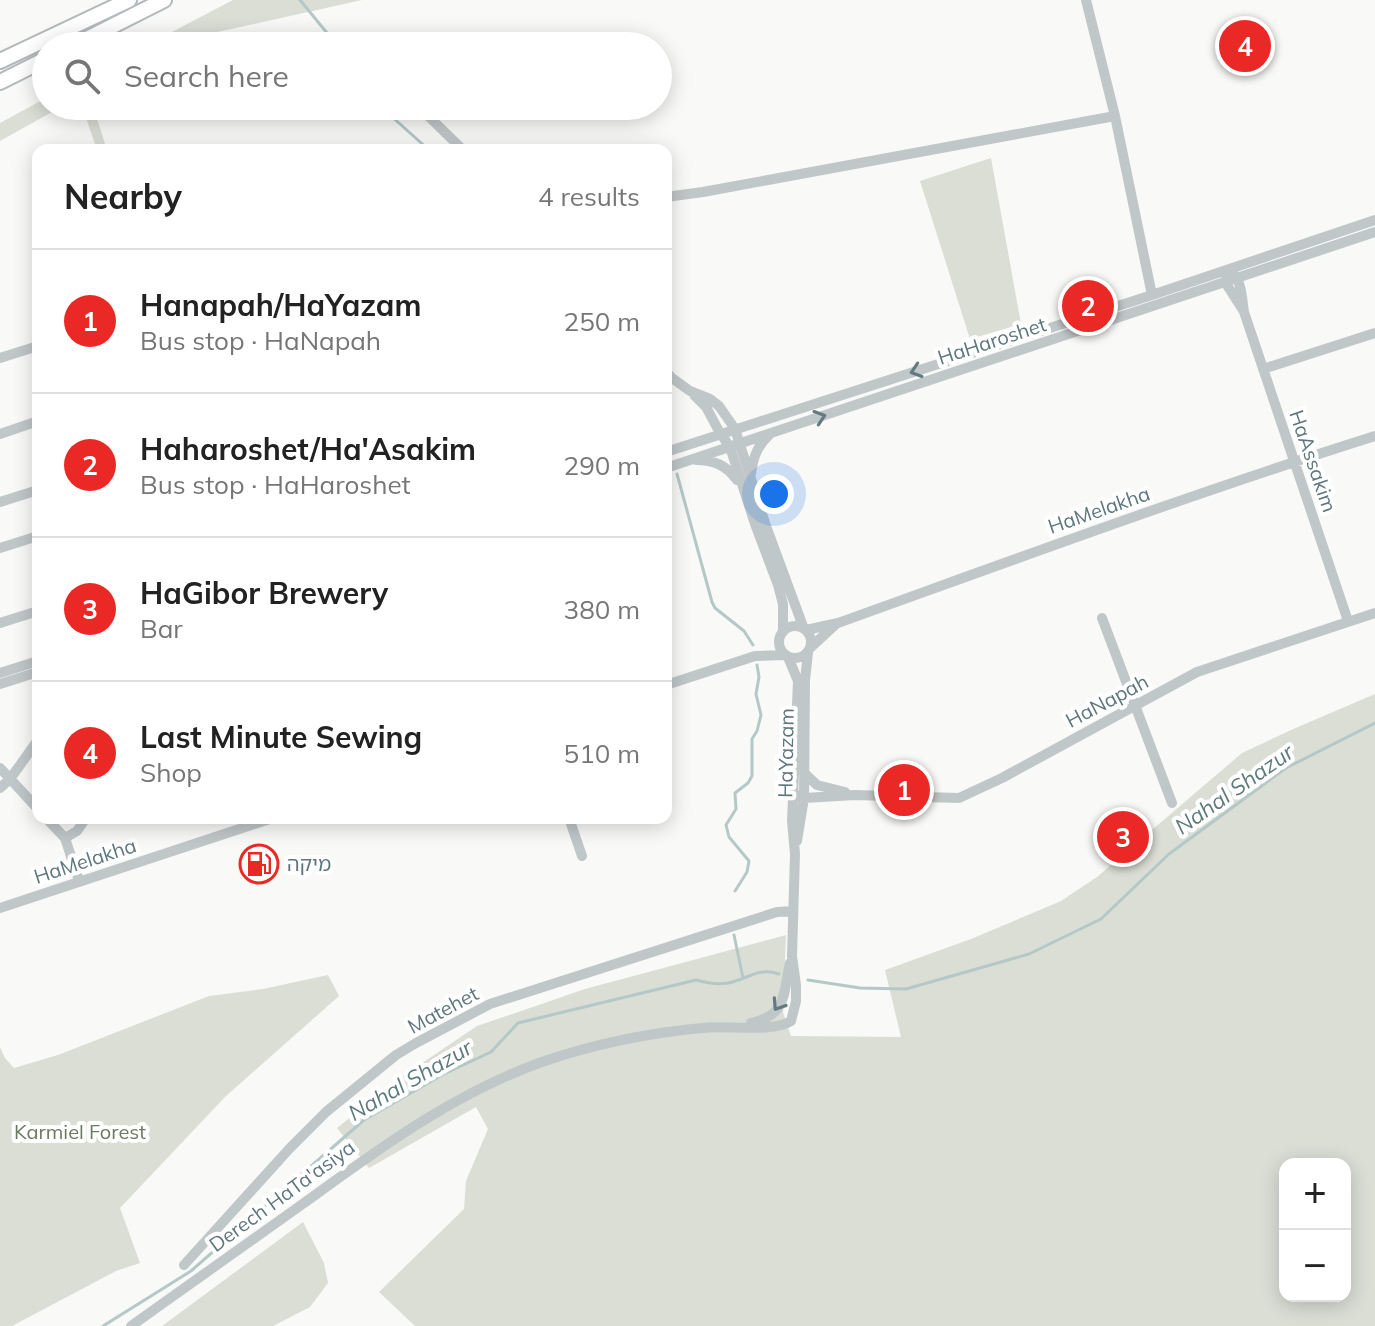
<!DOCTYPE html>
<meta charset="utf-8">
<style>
:root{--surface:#fff;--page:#f2f2f2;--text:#222;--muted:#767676;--line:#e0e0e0;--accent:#ea2825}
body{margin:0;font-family:Mulish,"Noto Sans Hebrew",sans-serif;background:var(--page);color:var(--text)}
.controls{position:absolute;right:24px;bottom:24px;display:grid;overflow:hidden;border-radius:16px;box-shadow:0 4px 20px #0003}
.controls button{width:72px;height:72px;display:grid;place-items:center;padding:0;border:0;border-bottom:2px solid var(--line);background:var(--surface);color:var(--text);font:40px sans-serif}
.you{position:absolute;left:774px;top:494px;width:28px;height:28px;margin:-20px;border:6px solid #fff;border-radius:50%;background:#1a73e8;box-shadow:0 0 0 12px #1a73e833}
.badge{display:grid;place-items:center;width:52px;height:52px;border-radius:50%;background:var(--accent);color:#fff;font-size:26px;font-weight:700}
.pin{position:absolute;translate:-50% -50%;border:4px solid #fff;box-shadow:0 2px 8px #0006}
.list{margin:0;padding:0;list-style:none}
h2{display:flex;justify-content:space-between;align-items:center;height:104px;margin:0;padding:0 32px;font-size:34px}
h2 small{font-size:26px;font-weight:400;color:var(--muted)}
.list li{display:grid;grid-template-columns:52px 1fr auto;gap:24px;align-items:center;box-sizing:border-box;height:144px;padding:0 32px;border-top:2px solid var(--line)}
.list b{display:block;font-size:30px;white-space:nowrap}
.list p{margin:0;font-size:26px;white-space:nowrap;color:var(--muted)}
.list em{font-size:26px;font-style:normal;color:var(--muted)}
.icon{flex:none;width:44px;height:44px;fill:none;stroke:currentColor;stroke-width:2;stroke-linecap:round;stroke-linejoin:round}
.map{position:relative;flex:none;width:1375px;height:1326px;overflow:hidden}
.search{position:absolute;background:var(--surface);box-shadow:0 4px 20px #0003;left:32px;top:32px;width:640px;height:88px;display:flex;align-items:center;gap:20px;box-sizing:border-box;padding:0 28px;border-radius:44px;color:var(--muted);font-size:30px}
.panel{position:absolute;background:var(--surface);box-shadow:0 4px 20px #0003;left:32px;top:144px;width:640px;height:680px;border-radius:16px}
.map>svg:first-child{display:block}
</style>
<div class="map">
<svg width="1375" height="1326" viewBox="0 0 1375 1326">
<rect width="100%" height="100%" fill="#f9f9f7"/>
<!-- green -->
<path fill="#daded5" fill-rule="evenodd" d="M233,0H362L213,33L193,43L194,46H145Z
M46,98V106H72L52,112L0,141V123Z
M82,106H93L107,150H97Z
M991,158L1021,324L970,339L920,181Z
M1375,694V1326H415L379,1292L464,1209L466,1181L488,1129L476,1107L369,1168L337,1128L397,1080L477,1026L585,989L786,935L783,1012L791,1036L901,1037L885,970L971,939L1061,901L1097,877L1242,753L1291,730ZM1285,1164H1345V1296H1285Z
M328,975L339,996L226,1096L120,1208L140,1263L116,1271L12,1326H0V1047L5,1058L14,1068L58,1055L209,996L263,989Z
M303,1222L324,1263L328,1283L310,1307L273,1326H162Z"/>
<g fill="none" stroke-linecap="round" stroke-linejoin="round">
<!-- stream -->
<path stroke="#b5c8c8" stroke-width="3" d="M300,0L332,39L335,46
M380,106L429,150
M666,436L667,437
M677,474L712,602L715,608L744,631L753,645
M735,891L747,872L749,861L729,837L726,825L736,809L735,793L748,783L752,776V739L757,731L761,715L756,694L759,677L757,665
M734,935L743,978
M808,980L860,988L906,989L1029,954L1101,919L1169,854L1286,768L1375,723
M103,1326L191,1271L364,1120L442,1075L491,1052L518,1023L696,980C707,983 717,985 728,983C749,979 757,967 779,974"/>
<defs>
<path id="highway" d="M73,46L164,0
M0,61L129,0
M0,82L46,59"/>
</defs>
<!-- highway casing -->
<use href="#highway" stroke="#b3babc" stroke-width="18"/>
<!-- minor -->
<path stroke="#c0c7c9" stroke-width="10" d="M1086,0L1115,116
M418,106L463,150
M666,197L703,192L1115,116L1152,295
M1234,274C1242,284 1242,300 1244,312L1348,621
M1227,276L1225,282L1243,310
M0,358L38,346
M1263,369L1375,333
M666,372L672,378L690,391L710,399L719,406L735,429L766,526L804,629
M694,395L706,407L720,433L730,447L755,524L778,585L783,604V632
M0,434L38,421
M666,452L1152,295L1375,220
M696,460C714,460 726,465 737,480
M666,468L1375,232
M751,474C753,458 757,446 769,435
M0,502L38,490
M0,548L38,536
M1102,618L1172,803
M0,623L38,611
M779 642a16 16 0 1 1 32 0a16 16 0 1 1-32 0Z
M806,630L838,623C1016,559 1194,493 1375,436
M810,648L836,624
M0,673L38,661
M0,684L38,672
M666,685L755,656L786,655
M0,768L38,809
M804,773L817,785L845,792
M0,788L10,779L38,740
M794,794L804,798L855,795L959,798L1002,778L1197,672L1375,613
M46,818L65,838L79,881
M569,818L582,856
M65,838L77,831L86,818
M797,841L804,798L805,680L808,653
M0,908L273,818
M751,1023C788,1015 783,993 790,963
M184,1265L290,1148L326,1112L396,1055L416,1043L490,1004L777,912L793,911
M131,1326C189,1285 246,1244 304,1203C379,1149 454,1093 542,1062C594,1044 648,1033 702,1028C726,1025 772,1033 791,1021L796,1001V985L792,956L795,854L792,821L798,681L788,657"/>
<!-- highway -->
<use href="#highway" stroke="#fff" stroke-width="14"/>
</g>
<!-- one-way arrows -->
<defs><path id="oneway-chevron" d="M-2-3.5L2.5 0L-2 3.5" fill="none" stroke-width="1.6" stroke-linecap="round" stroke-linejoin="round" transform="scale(2)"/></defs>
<g stroke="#637a81">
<use href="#oneway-chevron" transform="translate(916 371) rotate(162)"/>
<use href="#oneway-chevron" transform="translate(820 417) rotate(-18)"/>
<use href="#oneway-chevron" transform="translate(778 1005) rotate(123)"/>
</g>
<!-- icons -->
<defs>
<symbol id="fuel-ring" viewBox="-11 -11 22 22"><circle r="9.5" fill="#fff" stroke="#ea2825" stroke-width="1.5"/><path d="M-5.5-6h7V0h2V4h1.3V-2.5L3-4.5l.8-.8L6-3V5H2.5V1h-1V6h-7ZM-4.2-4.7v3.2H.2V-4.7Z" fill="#ea2825"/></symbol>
</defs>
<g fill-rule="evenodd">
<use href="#fuel-ring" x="237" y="842" width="44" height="44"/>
</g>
<g text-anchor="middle" stroke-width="8" stroke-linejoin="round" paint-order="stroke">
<!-- street labels -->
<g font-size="20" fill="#5e767d" stroke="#fff">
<text transform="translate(992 341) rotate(-18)" y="7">HaHaroshet</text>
<text transform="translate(1313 461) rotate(71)" y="7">HaAssakim</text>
<text transform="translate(1099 510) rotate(-19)" y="7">HaMelakha</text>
<text transform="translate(1107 701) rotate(-28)" y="7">HaNapah</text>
<text transform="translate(786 753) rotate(-89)" y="7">HaYazam</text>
<text transform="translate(85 861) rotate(-18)" y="7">HaMelakha</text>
<text transform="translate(443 1010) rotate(-28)" y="7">Matehet</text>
<text transform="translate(282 1196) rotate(-36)" y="7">Derech HaTa'asiya</text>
</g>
<!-- poi labels -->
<g font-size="20" fill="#5e767d" stroke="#fff" text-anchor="start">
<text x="287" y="871">מיקה</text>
</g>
<!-- park labels -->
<g font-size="20" fill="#6c7a62" stroke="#fff">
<text x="80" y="1139">Karmiel Forest</text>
</g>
<!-- water labels -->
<g font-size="22" font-style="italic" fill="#5e7b7c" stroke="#fff">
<text transform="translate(1234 789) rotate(-35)" y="8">Nahal Shazur</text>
<text transform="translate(410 1080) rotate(-30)" y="8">Nahal Shazur</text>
</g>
</g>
</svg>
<div class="controls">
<button>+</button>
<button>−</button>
</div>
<div class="you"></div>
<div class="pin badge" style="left:904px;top:790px">1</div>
<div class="pin badge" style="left:1088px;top:306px">2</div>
<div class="pin badge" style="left:1123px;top:837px">3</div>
<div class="pin badge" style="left:1245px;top:46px">4</div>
<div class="search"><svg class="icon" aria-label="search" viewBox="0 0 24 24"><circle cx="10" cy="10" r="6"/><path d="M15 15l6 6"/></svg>Search here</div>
<section class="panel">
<h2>Nearby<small>4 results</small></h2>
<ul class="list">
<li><span class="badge">1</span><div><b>Hanapah/HaYazam</b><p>Bus stop · HaNapah</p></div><em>250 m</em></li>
<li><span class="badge">2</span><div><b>Haharoshet/Ha'Asakim</b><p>Bus stop · HaHaroshet</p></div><em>290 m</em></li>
<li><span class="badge">3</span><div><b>HaGibor Brewery</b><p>Bar</p></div><em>380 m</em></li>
<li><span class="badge">4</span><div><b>Last Minute Sewing</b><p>Shop</p></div><em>510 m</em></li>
</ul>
</section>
</div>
